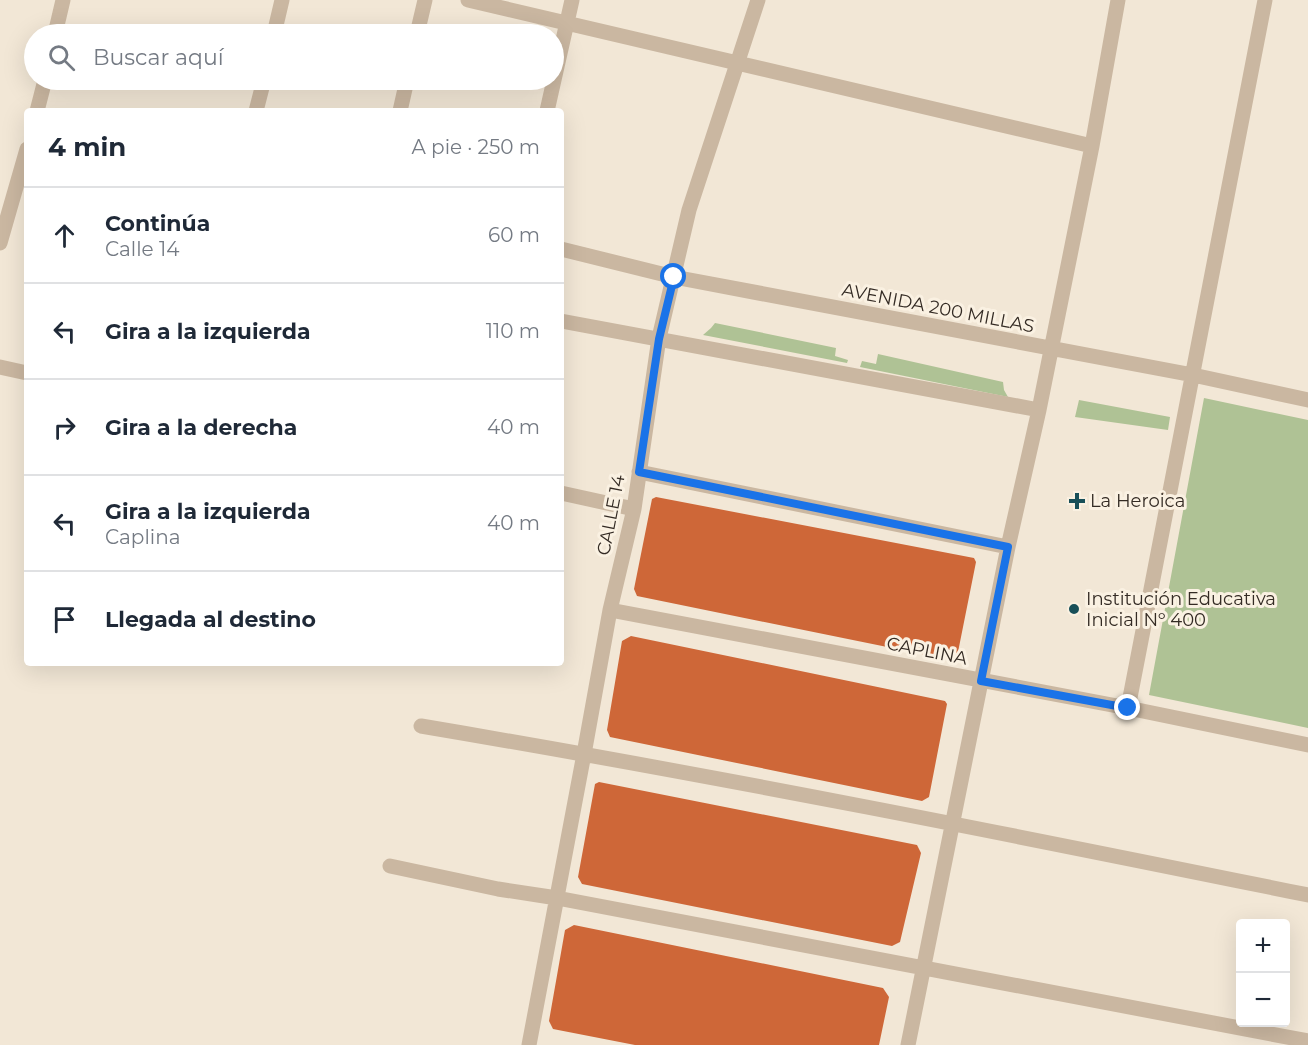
<!DOCTYPE html>
<html lang="es">
<meta charset="utf-8">
<style>
:root{--surface:#fff;--page:#f2f2f3;--text:#1f2937;--muted:#747a83;--line:#e0e1e3}
body{margin:0;font-family:Montserrat,sans-serif;background:var(--page);color:var(--text)}
.controls{position:absolute;right:18px;bottom:18px;display:grid;overflow:hidden;border-radius:6px;box-shadow:0 6px 24px #0002}
.controls button{width:54px;height:54px;display:grid;place-items:center;padding:0;border:0;border-bottom:2px solid var(--line);background:var(--surface);color:var(--text);font:30px sans-serif}
.stop{position:absolute;width:18px;height:18px;margin:-14px;border:4px solid #1a73e8;border-radius:50%;background:#fff}
.stop.end{background:#1a73e8;border-color:#fff;box-shadow:0 2px 6px #0008}
.list{margin:0;padding:0;list-style:none}
h2{display:flex;justify-content:space-between;align-items:center;height:78px;margin:0;padding:0 24px;font-size:26px}
h2 small{font-size:20px;font-weight:400;color:var(--muted)}
.list li{display:grid;grid-template-columns:39px 1fr auto;gap:18px;align-items:center;box-sizing:border-box;height:96px;padding:0 24px;border-top:2px solid var(--line)}
.list b{display:block;font-size:22px;white-space:nowrap}
.list p{margin:0;font-size:20px;white-space:nowrap;color:var(--muted)}
.list em{font-size:20px;font-style:normal;color:var(--muted)}
.icon{flex:none;width:33px;height:33px;fill:none;stroke:currentColor;stroke-width:2;stroke-linecap:round;stroke-linejoin:round}
.map{position:relative;flex:none;width:1308px;height:1045px;overflow:hidden}
.search{position:absolute;background:var(--surface);box-shadow:0 6px 24px #0002;left:24px;top:24px;width:540px;height:66px;display:flex;align-items:center;gap:15px;box-sizing:border-box;padding:0 21px;border-radius:33px;color:var(--muted);font-size:22px}
.panel{position:absolute;background:var(--surface);box-shadow:0 6px 24px #0002;left:24px;top:108px;width:540px;height:558px;border-radius:6px}
.map>svg:first-child{display:block}
</style>
<div class="map">
<svg width="1308" height="1045" viewBox="0 0 1308 1045">
<rect width="100%" height="100%" fill="#f2e7d6"/>
<!-- green -->
<path fill="#afc295" d="M715,323L836,348L835,356L848,360L847,363L703,335L711,328Z
M878,354L1003,382L1004,390L1008,397L860,367L862,361L876,364Z
M1204,398L1308,420V728L1149,695Z
M1079,400L1170,417L1168,430L1075,417Z"/>
<!-- building -->
<path fill="#ce6738" d="M656,497L974,558L976,562L957,657L951,660L637,596L634,589L652,499Z
M631,636L945,701L947,704L929,797L922,801L610,737L607,730L622,641Z
M599,782L917,845L921,853L900,942L892,946L582,884L578,877L595,784Z
M574,925L883,988L889,997L879,1045H635L553,1029L549,1021L565,930Z"/>
<g fill="none" stroke-linecap="round" stroke-linejoin="round">
<!-- minor -->
<path stroke="#cab7a1" stroke-width="15" d="M468,0L1092,146
M55,34L63,0
M274,34L282,0
M417,34L425,0
M37,111L45,80
M256,111L264,80
M400,111L407,80
M547,111L572,0
M0,243L27,149
M561,249L674,277L1193,375L1308,400
M561,321L1039,410
M0,367L27,373
M639,472L1008,547
M561,493L634,509
M610,610L1128,708L1308,745
M1128,708L1265,0
M421,726C718,776 1013,835 1308,895
M390,866L498,889L557,898L1308,1041
M529,1045L584,754L610,610L634,509L659,338L689,210L758,0
M908,1045L1008,547L1039,410L1092,146L1118,0"/>
</g>
<g fill="none" stroke-linecap="round" stroke-linejoin="round">
<!-- route -->
<path stroke="#1a73e8" stroke-width="8" d="M674,277L659,339L639,472L1008,547L981,681L1128,708"/>
</g>
<!-- markers -->
<g fill="#184f58" stroke="#faf1e2" stroke-width="2">
<path d="M1074 492h6v6h6v6h-6v6h-6v-6h-6v-6h6z"/>
<circle cx="1074" cy="609" r="6"/>
</g>
<g text-anchor="middle" stroke-width="6" stroke-linejoin="round" paint-order="stroke">
<!-- street labels -->
<g font-size="18" fill="#342b24" stroke="#faf1e2">
<text transform="translate(938 308) rotate(11)" y="6">AVENIDA 200 MILLAS</text>
<text transform="translate(611 515) rotate(-79)" y="6">CALLE 14</text>
<text transform="translate(927 651) rotate(11)" y="6">CAPLINA</text>
</g>
<!-- poi labels -->
<g font-size="18" fill="#342b24" stroke="#faf1e2" text-anchor="start">
<text x="1090" y="507">La Heroica</text>
<text x="1086" y="605">Institución Educativa<tspan x="1086" dy="21">Inicial Nº 400</tspan></text>
</g>
</g>
</svg>
<div class="controls">
<button>+</button>
<button>−</button>
</div>
<div class="stop" style="left:674px;top:277px"></div>
<div class="stop end" style="left:1128px;top:708px"></div>
<div class="search"><svg class="icon" aria-label="search" viewBox="0 0 24 24"><circle cx="10" cy="10" r="6"/><path d="M15 15l6 6"/></svg>Buscar aquí</div>
<section class="panel">
<h2>4 min<small>A pie · 250 m</small></h2>
<ul class="list">
<li><svg class="icon" aria-label="ahead" viewBox="0 0 24 24"><path d="M12 20V5M6 11l6-6 6 6"/></svg><div><b>Continúa</b><p>Calle 14</p></div><em>60 m</em></li>
<li><svg class="icon" aria-label="left" viewBox="0 0 24 24"><path d="M17 20v-9H6M10 6l-5 5 5 5"/></svg><div><b>Gira a la izquierda</b></div><em>110 m</em></li>
<li><svg class="icon" aria-label="right" viewBox="0 0 24 24"><path d="M7 20v-9h11M14 6l5 5-5 5"/></svg><div><b>Gira a la derecha</b></div><em>40 m</em></li>
<li><svg class="icon" aria-label="left" viewBox="0 0 24 24"><path d="M17 20v-9H6M10 6l-5 5 5 5"/></svg><div><b>Gira a la izquierda</b><p>Caplina</p></div><em>40 m</em></li>
<li><svg class="icon" aria-label="arrive" viewBox="0 0 24 24"><path d="M6 21V4h12l-3 4 3 4H6"/></svg><div><b>Llegada al destino</b></div></li>
</ul>
</section>
</div>
